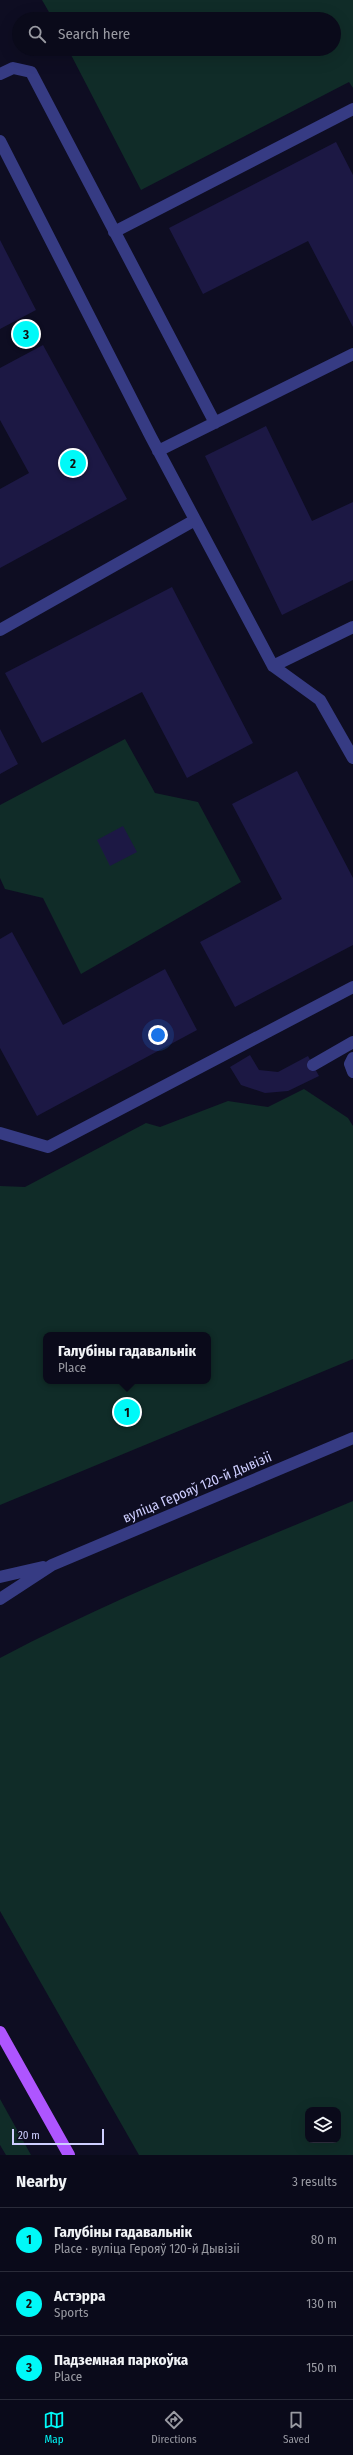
<!DOCTYPE html>
<meta charset="utf-8">
<style>
:root{--surface:#0a0a1a;--page:#181827;--text:#f1f3f6;--muted:#999aa2;--line:#2a2b39;--accent:#00f9f8}
body{margin:0;font-family:"Fira Sans Condensed",sans-serif;background:var(--page);color:var(--text)}
.controls{position:absolute;right:12px;bottom:12px;display:grid;overflow:hidden;border-radius:8px;box-shadow:0 4px 16px #0002}
.controls button{width:36px;height:36px;display:grid;place-items:center;padding:0;border:0;border-bottom:1px solid var(--line);background:var(--surface);color:var(--text);font:20px sans-serif}
.scale{position:absolute;left:12px;bottom:10px;width:92px;box-sizing:border-box;padding-left:4px;border:2px solid #ceceff;border-top:0;font-size:11px;line-height:14px;white-space:nowrap;color:#ceceff;-webkit-text-stroke:3px #0e0d22;paint-order:stroke}
.you{position:absolute;left:158px;top:1035px;width:14px;height:14px;margin:-10px;border:3px solid #fff;border-radius:50%;background:#1a73e8;box-shadow:0 0 0 6px #1a73e833}
.badge{display:grid;place-items:center;width:26px;height:26px;border-radius:50%;background:var(--accent);color:#111;font-size:13px;font-weight:700}
.pin{position:absolute;translate:-50% -50%;border:2px solid #fff;box-shadow:0 1px 4px #0006}
.popup{position:absolute;left:43px;top:1332px;width:168px;height:52px;box-sizing:border-box;display:grid;place-content:center;border-radius:8px;background:var(--surface);filter:drop-shadow(0 1px 3px #0005);font-size:13px;white-space:nowrap;color:var(--muted)}
.popup b{font-size:15px;color:var(--text)}
.popup::after{content:'';position:absolute;left:50%;top:100%;margin-left:-8px;border:8px solid transparent;border-top-color:var(--surface)}
.list{margin:0;padding:0;list-style:none}
h2{display:flex;justify-content:space-between;align-items:center;height:52px;margin:0;padding:0 16px;font-size:17px}
h2 small{font-size:13px;font-weight:400;color:var(--muted)}
.list li{display:grid;grid-template-columns:26px 1fr auto;gap:12px;align-items:center;box-sizing:border-box;height:64px;padding:0 16px;border-top:1px solid var(--line)}
.list b{display:block;font-size:15px;white-space:nowrap}
.list p{margin:0;font-size:13px;white-space:nowrap;color:var(--muted)}
.list em{font-size:13px;font-style:normal;color:var(--muted)}
.icon{flex:none;width:22px;height:22px;fill:none;stroke:currentColor;stroke-width:2;stroke-linecap:round;stroke-linejoin:round}
.map{position:relative;flex:none;width:353px;height:2155px;overflow:hidden}
.search{position:absolute;background:var(--surface);box-shadow:0 4px 16px #0002;left:12px;right:12px;top:12px;height:44px;display:flex;align-items:center;gap:10px;box-sizing:border-box;padding:0 14px;border-radius:22px;color:var(--muted);font-size:15px}
.sheet{height:244px;background:var(--surface)}
nav{display:flex;justify-content:space-around;align-items:center;box-sizing:border-box;height:56px;border-top:1px solid var(--line);background:var(--surface);font-size:11px;color:var(--muted)}
nav a{display:grid;justify-items:center;gap:2px}
nav .on{color:var(--accent)}
.map>svg:first-child{display:block}
</style>
<div class="map">
<svg width="353" height="2155" viewBox="0 0 353 2155">
<rect width="100%" height="100%" fill="#0e0d22"/>
<!-- green -->
<path fill="#102c28" fill-rule="evenodd" d="M42,0H353V88L349,82L141,190L68,49H334V19H53Z
M125,739L155,793L198,802L241,882L81,974L43,898L5,889L0,878V805Z
M304,1089L348,1118L353,1126V1359L0,1505V1186L25,1187L146,1123L160,1127L228,1101L268,1107ZM46,1335H208V1381H46Z
M353,1501V2155H139L0,1911V1658C112,1599 236,1550 353,1501ZM308,2110H338V2140H308Z
M0,2099L31,2155H6L0,2145Z"/>
<!-- building -->
<path fill="#1c1844" d="M336,142L353,175V327L308,241L203,294L169,228Z
M0,240L36,310L0,329Z
M31,322L40,336L21,348L12,332Z
M43,345L127,499L0,568V489L29,473L0,420V368Z
M266,426L312,521L353,502V580L282,615L205,456Z
M172,587L253,743L187,778L142,692L42,743L5,673Z
M0,729L18,764L0,774Z
M297,771L353,878V945L235,1007L200,942L282,899L232,804Z
M123,826L137,852L110,866L97,840Z
M12,932L63,1025L165,969L197,1030L37,1116L0,1048V939Z
M250,1055L259,1070L278,1072L308,1056L319,1076L288,1091L265,1093L241,1085L230,1067Z
M124,1397L143,1414L131,1427L112,1410Z"/>
<g fill="none" stroke-linecap="round" stroke-linejoin="round">
<!-- minor -->
<path stroke="#363b83" stroke-width="12" d="M0,74L13,68L31,72L215,423
M0,141L151,437L273,666L320,700L353,758
M114,232L353,109
M158,451L353,354
M0,630L195,520
M273,666L353,627
M353,1058L350,1064L353,1072
M313,1065L353,1042
M0,1133L48,1147L353,987
M0,1577L43,1567
M0,1599L52,1565L353,1438"/>
<!-- major -->
<path stroke="#ae55ff" stroke-width="12" d="M0,2032L69,2155"/>
</g>
<g text-anchor="middle" stroke-width="3" stroke-linejoin="round" paint-order="stroke">
<!-- street labels -->
<g font-size="14" fill="#ceceff" stroke="#0e0d22">
<text transform="translate(197 1487) rotate(-23)" y="5">вуліца Герояў 120-й Дывізіі</text>
</g>
</g>
</svg>
<div class="controls">
<button><svg class="icon" aria-label="layers" viewBox="0 0 24 24"><path d="M12 4l9 5-9 5-9-5zM3 14l9 5 9-5"/></svg></button>
</div>
<div class="scale">20 m</div>
<div class="you"></div>
<div class="pin badge" style="left:127px;top:1412px">1</div>
<div class="popup"><b>Галубіны гадавальнік</b>Place</div>
<div class="pin badge" style="left:73px;top:463px">2</div>
<div class="pin badge" style="left:26px;top:334px">3</div>
<div class="search"><svg class="icon" aria-label="search" viewBox="0 0 24 24"><circle cx="10" cy="10" r="6"/><path d="M15 15l6 6"/></svg>Search here</div>
</div>
<section class="sheet">
<h2>Nearby<small>3 results</small></h2>
<ul class="list">
<li><span class="badge">1</span><div><b>Галубіны гадавальнік</b><p>Place · вуліца Герояў 120-й Дывізіі</p></div><em>80 m</em></li>
<li><span class="badge">2</span><div><b>Астэрра</b><p>Sports</p></div><em>130 m</em></li>
<li><span class="badge">3</span><div><b>Падземная паркоўка</b><p>Place</p></div><em>150 m</em></li>
</ul>
</section>
<nav>
<a class="on"><svg class="icon" aria-label="map" viewBox="0 0 24 24"><path d="M3 6l6-2 6 2 6-2v14l-6 2-6-2-6 2zM9 4v14M15 6v14"/></svg>Map</a>
<a><svg class="icon" aria-label="directions" viewBox="0 0 24 24"><path d="M12 3l9 9-9 9-9-9zM9 14v-3h6M13 9l2 2-2 2"/></svg>Directions</a>
<a><svg class="icon" aria-label="saved" viewBox="0 0 24 24"><path d="M7 4h10v16l-5-4-5 4z"/></svg>Saved</a>
</nav>
